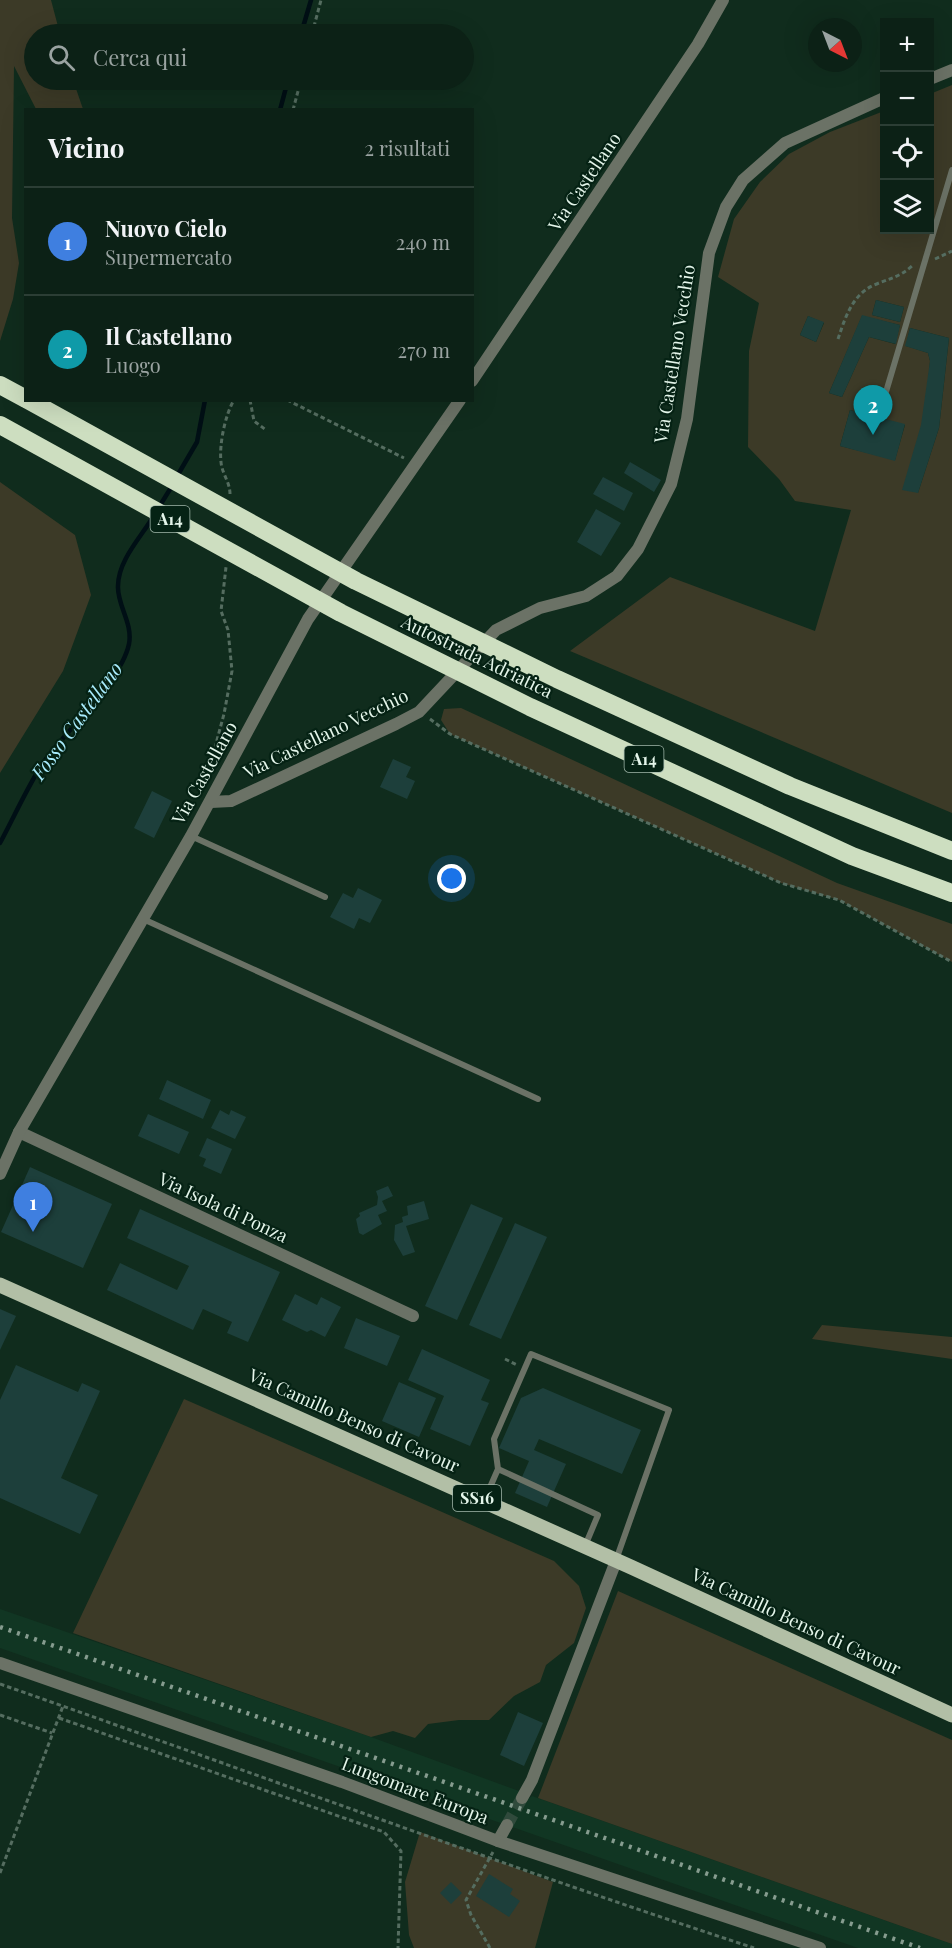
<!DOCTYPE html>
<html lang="it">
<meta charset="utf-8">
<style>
:root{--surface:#0c2116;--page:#15291f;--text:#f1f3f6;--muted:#9aa3a1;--line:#2c3e35;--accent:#c0a8f3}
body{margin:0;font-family:"Playfair Display",serif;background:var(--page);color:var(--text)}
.controls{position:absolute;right:18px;top:18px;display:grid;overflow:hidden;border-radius:0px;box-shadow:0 6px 24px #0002}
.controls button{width:54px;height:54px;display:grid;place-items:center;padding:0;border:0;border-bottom:2px solid var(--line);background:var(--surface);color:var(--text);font:30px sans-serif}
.compass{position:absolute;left:808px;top:18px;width:54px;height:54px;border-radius:50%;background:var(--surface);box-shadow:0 6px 24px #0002;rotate:138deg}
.you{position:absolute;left:452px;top:879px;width:21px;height:21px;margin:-15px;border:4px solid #fff;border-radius:50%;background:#1a73e8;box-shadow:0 0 0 9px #1a73e833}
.badge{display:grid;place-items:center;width:39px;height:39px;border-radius:50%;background:var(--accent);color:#fff;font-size:20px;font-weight:700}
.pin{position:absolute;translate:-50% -50px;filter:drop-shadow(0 2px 3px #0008)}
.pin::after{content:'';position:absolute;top:32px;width:21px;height:18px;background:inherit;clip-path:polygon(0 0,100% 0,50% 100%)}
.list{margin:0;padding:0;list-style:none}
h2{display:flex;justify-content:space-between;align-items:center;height:78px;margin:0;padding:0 24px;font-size:26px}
h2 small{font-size:20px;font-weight:400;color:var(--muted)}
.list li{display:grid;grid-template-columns:39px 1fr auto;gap:18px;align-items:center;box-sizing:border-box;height:108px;padding:0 24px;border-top:2px solid var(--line)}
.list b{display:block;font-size:22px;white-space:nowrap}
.list p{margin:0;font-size:20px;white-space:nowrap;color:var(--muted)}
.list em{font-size:20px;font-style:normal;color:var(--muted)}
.icon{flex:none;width:33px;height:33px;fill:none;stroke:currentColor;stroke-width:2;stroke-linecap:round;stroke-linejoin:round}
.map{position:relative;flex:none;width:952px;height:1948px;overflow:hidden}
.search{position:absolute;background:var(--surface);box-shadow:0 6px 24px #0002;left:24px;top:24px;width:450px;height:66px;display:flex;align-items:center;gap:15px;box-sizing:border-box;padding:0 21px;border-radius:33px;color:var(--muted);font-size:22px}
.panel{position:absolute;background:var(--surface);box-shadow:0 6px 24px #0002;left:24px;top:108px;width:450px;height:294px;border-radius:0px}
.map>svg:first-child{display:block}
</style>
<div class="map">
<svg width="952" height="1948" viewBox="0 0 952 1948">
<rect width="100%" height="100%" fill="#102c1d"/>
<!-- built -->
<path fill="#113623" d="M0,1609L371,1737L519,1791L518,1796L527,1800L532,1796L952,1944V1948H858L0,1648Z"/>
<!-- green -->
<path fill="#3c3a27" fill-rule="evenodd" d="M0,0H51L60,34H34V80H73L83,109H36L14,66L12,218L19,263L13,299L0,341Z
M952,85V813L570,651L670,577L815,631L851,510L795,501L779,479L748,447L749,351L759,303L718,277L734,219L760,182L789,154L830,132L884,111V230H930V94ZM876,300L904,307L900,322L872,315ZM808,316L824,323L816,342L800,335ZM862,316L900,325L895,344L869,337L842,397L829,393ZM910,328L949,338L939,428L918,493L930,361L928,353L906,346ZM850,410L905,425L895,460L840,446Z
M0,482L75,535L91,595L63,671L0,773Z
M461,708L837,883L952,924V962L839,900L781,883L450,734L441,720L444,709Z
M822,1325L952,1337V1359L812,1339Z
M184,1399L554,1561L579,1586L586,1608L574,1643L546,1665L540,1682L514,1696L489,1720H459L428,1724L415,1738L393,1731L371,1737L73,1633Z
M618,1591L952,1740V1944L538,1798Z
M420,1832L553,1882L535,1948H414L409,1935L405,1882Z"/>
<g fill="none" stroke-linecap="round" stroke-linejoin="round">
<!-- stream -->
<path stroke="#000f15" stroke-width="4.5" d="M301,34L311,0
M280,110L288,80
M176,478L197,442L205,400
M159,507L172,486
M0,843C14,817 26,790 41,766C63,733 121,682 129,644C133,623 117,605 118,586C118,560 142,536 155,514"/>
</g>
<!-- building -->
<path fill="#1d3f3b" d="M876,300L904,307L900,322L872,315Z
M862,315L900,325L896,344L869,337L842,397L829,393Z
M808,316L824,322L816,342L800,335Z
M910,328L949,338L939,428L918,493L902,490L921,425L930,361L928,353L905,346Z
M850,410L905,424L895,461L840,446Z
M630,462L661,480L654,492L624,473Z
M603,477L633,493L624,511L593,494Z
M596,509L621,523L601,556L577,542Z
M393,759L411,767L406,777L415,781L407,799L380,787Z
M152,791L172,801L154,838L134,828Z
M358,888L382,900L370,923L359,918L354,929L330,917L343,893L353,898Z
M167,1080L211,1100L203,1119L159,1099Z
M220,1110L229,1115L231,1110L246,1117L235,1139L211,1128Z
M148,1114L189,1132L179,1154L138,1136Z
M207,1138L232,1149L221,1174L203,1166L206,1159L199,1156Z
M30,1167L112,1204L83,1268L1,1232Z
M388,1186L393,1196L382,1201L387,1211L378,1215L382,1224L363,1235L359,1233L356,1219L360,1216L359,1213L377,1205L378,1197L376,1191Z
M424,1201L429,1219L406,1226L415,1252L403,1256L394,1240L395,1225L403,1222L402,1217L408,1215L407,1206Z
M471,1204L503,1218L457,1320L425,1306Z
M140,1209L280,1272L248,1342L227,1333L232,1322L203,1309L193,1330L107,1290L120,1263L177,1290L189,1266L127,1238Z
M515,1223L547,1237L501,1339L469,1325Z
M295,1294L317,1305L321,1297L341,1307L325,1337L311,1330L307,1332L282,1320Z
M0,1309L16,1316L0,1350Z
M356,1318L400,1336L387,1366L344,1348Z
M422,1349L490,1380L481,1400L489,1403L470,1446L430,1429L444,1396L408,1380Z
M16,1365L78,1392L82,1383L100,1391L61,1478L98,1495L80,1534L0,1498V1400Z
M399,1382L436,1398L419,1437L382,1421Z
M543,1388L641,1430L622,1474L539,1439L534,1450L566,1464L547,1507L515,1493L529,1461L499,1448L521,1398Z
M518,1712L543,1723L524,1766L500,1755Z
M489,1874L513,1889L510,1894L520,1901L509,1917L476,1896Z
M451,1882L462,1893L451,1904L440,1893Z"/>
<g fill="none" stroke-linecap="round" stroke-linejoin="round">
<!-- minor-tunnel -->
<path stroke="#304a3c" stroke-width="12" stroke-dasharray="12 6" stroke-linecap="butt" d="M507,1825L522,1798"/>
<!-- path -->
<path stroke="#556d60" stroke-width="3" stroke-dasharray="4.5 3" stroke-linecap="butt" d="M312,34L321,0
M293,110L301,80
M935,259L952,251
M838,339C845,318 852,295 874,285C888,279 900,277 912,266
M250,400L254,421L266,430
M287,400L404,458
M230,494C230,482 222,474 221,462C219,445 225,415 234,400
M430,719L450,734L781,883L839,900L952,962
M207,777L224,714L232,671L228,630L221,611L226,567
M505,1359L517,1365
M0,1684C251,1772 501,1865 754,1948
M0,1715L52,1733
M59,1718L384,1832L401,1851L398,1948
M0,1873L63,1706
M490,1948L471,1915L466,1900L493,1852"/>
<!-- service -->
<path stroke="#6b7266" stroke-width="6" d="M880,412L952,170
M191,836L325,897
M143,919L538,1099
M498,1469L598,1515L585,1546
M484,1501L498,1469L494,1439L531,1354L669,1410L616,1560"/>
<!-- minor -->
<path stroke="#6b7266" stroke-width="12" d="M930,79L952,70
M211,802L231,801L396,724L419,712L496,630L540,608L586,596L617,576L638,549L671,484L687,419L709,253L726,207L743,180L785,143L884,98
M19,1132L413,1316
M522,1798L532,1780L616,1561
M498,1841L507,1825"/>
<!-- tertiary -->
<path stroke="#6b7266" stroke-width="12" d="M472,381L698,44L723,0
M0,1174L19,1132L191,836L308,619L460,400
M0,1663L342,1782L498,1841L820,1948"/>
<!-- primary -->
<path stroke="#b2bfa6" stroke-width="15" d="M0,1285L631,1567L952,1715"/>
<!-- motorway -->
<path stroke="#cddec0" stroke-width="18" d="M0,385L26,399"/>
<!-- rail -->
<path stroke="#869c8f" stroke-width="4.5" stroke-dasharray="3 6" stroke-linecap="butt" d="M0,1627L920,1948"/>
<!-- motorway-bridge -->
<path stroke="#cddec0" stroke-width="18" d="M28,400L356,581L557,679L790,786L952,851
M0,425L341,613L530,707L852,856L952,893"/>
</g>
<g text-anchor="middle" stroke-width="4.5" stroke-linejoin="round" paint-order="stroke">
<!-- shield labels -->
<g fill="#052214" stroke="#a1b6aa" stroke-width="1.5">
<rect x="150.5" y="506" width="39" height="26" rx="4.5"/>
<rect x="624.5" y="746" width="39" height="26" rx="4.5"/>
<rect x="453" y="1485" width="48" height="26" rx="4.5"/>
</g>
<g font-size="16" font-weight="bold" fill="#e4f5ea">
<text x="170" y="525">A14</text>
<text x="644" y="765">A14</text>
<text x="477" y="1504">SS16</text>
</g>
<!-- street labels -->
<g font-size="18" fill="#e4f5ea" stroke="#052214">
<text transform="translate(585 182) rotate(-56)" y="6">Via Castellano</text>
<text transform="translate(675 354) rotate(-81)" y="6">Via Castellano Vecchio</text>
<text transform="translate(477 657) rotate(26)" y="6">Autostrada Adriatica</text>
<text transform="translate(326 734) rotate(-26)" y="6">Via Castellano Vecchio</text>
<text transform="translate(205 773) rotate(-61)" y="6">Via Castellano</text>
<text transform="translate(223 1208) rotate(25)" y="6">Via Isola di Ponza</text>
<text transform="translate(354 1421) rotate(24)" y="6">Via Camillo Benso di Cavour</text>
<text transform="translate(796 1622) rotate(25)" y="6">Via Camillo Benso di Cavour</text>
<text transform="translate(415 1791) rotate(21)" y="6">Lungomare Europa</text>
</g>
<!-- water labels -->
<g font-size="20" font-style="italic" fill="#a9ecfd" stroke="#052214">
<text transform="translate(77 721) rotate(-54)" y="7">Fosso Castellano</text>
</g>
</g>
</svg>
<div class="controls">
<button>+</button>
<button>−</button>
<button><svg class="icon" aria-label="locate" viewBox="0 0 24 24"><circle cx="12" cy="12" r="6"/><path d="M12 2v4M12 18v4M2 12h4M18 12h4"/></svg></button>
<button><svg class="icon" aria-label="layers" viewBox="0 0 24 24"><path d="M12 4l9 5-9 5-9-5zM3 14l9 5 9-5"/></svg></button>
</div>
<svg class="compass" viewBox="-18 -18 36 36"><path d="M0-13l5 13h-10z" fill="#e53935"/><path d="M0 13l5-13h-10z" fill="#9aa3a1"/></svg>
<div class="you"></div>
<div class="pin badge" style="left:33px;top:1232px;background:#3f7fe0">1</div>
<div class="pin badge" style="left:873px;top:435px;background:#0f9aa8">2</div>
<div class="search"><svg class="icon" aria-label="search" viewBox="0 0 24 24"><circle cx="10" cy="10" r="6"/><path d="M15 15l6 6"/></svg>Cerca qui</div>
<section class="panel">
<h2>Vicino<small>2 risultati</small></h2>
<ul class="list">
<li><span class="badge" style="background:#3f7fe0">1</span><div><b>Nuovo Cielo</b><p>Supermercato</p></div><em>240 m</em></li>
<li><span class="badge" style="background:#0f9aa8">2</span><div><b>Il Castellano</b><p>Luogo</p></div><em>270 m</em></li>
</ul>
</section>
</div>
